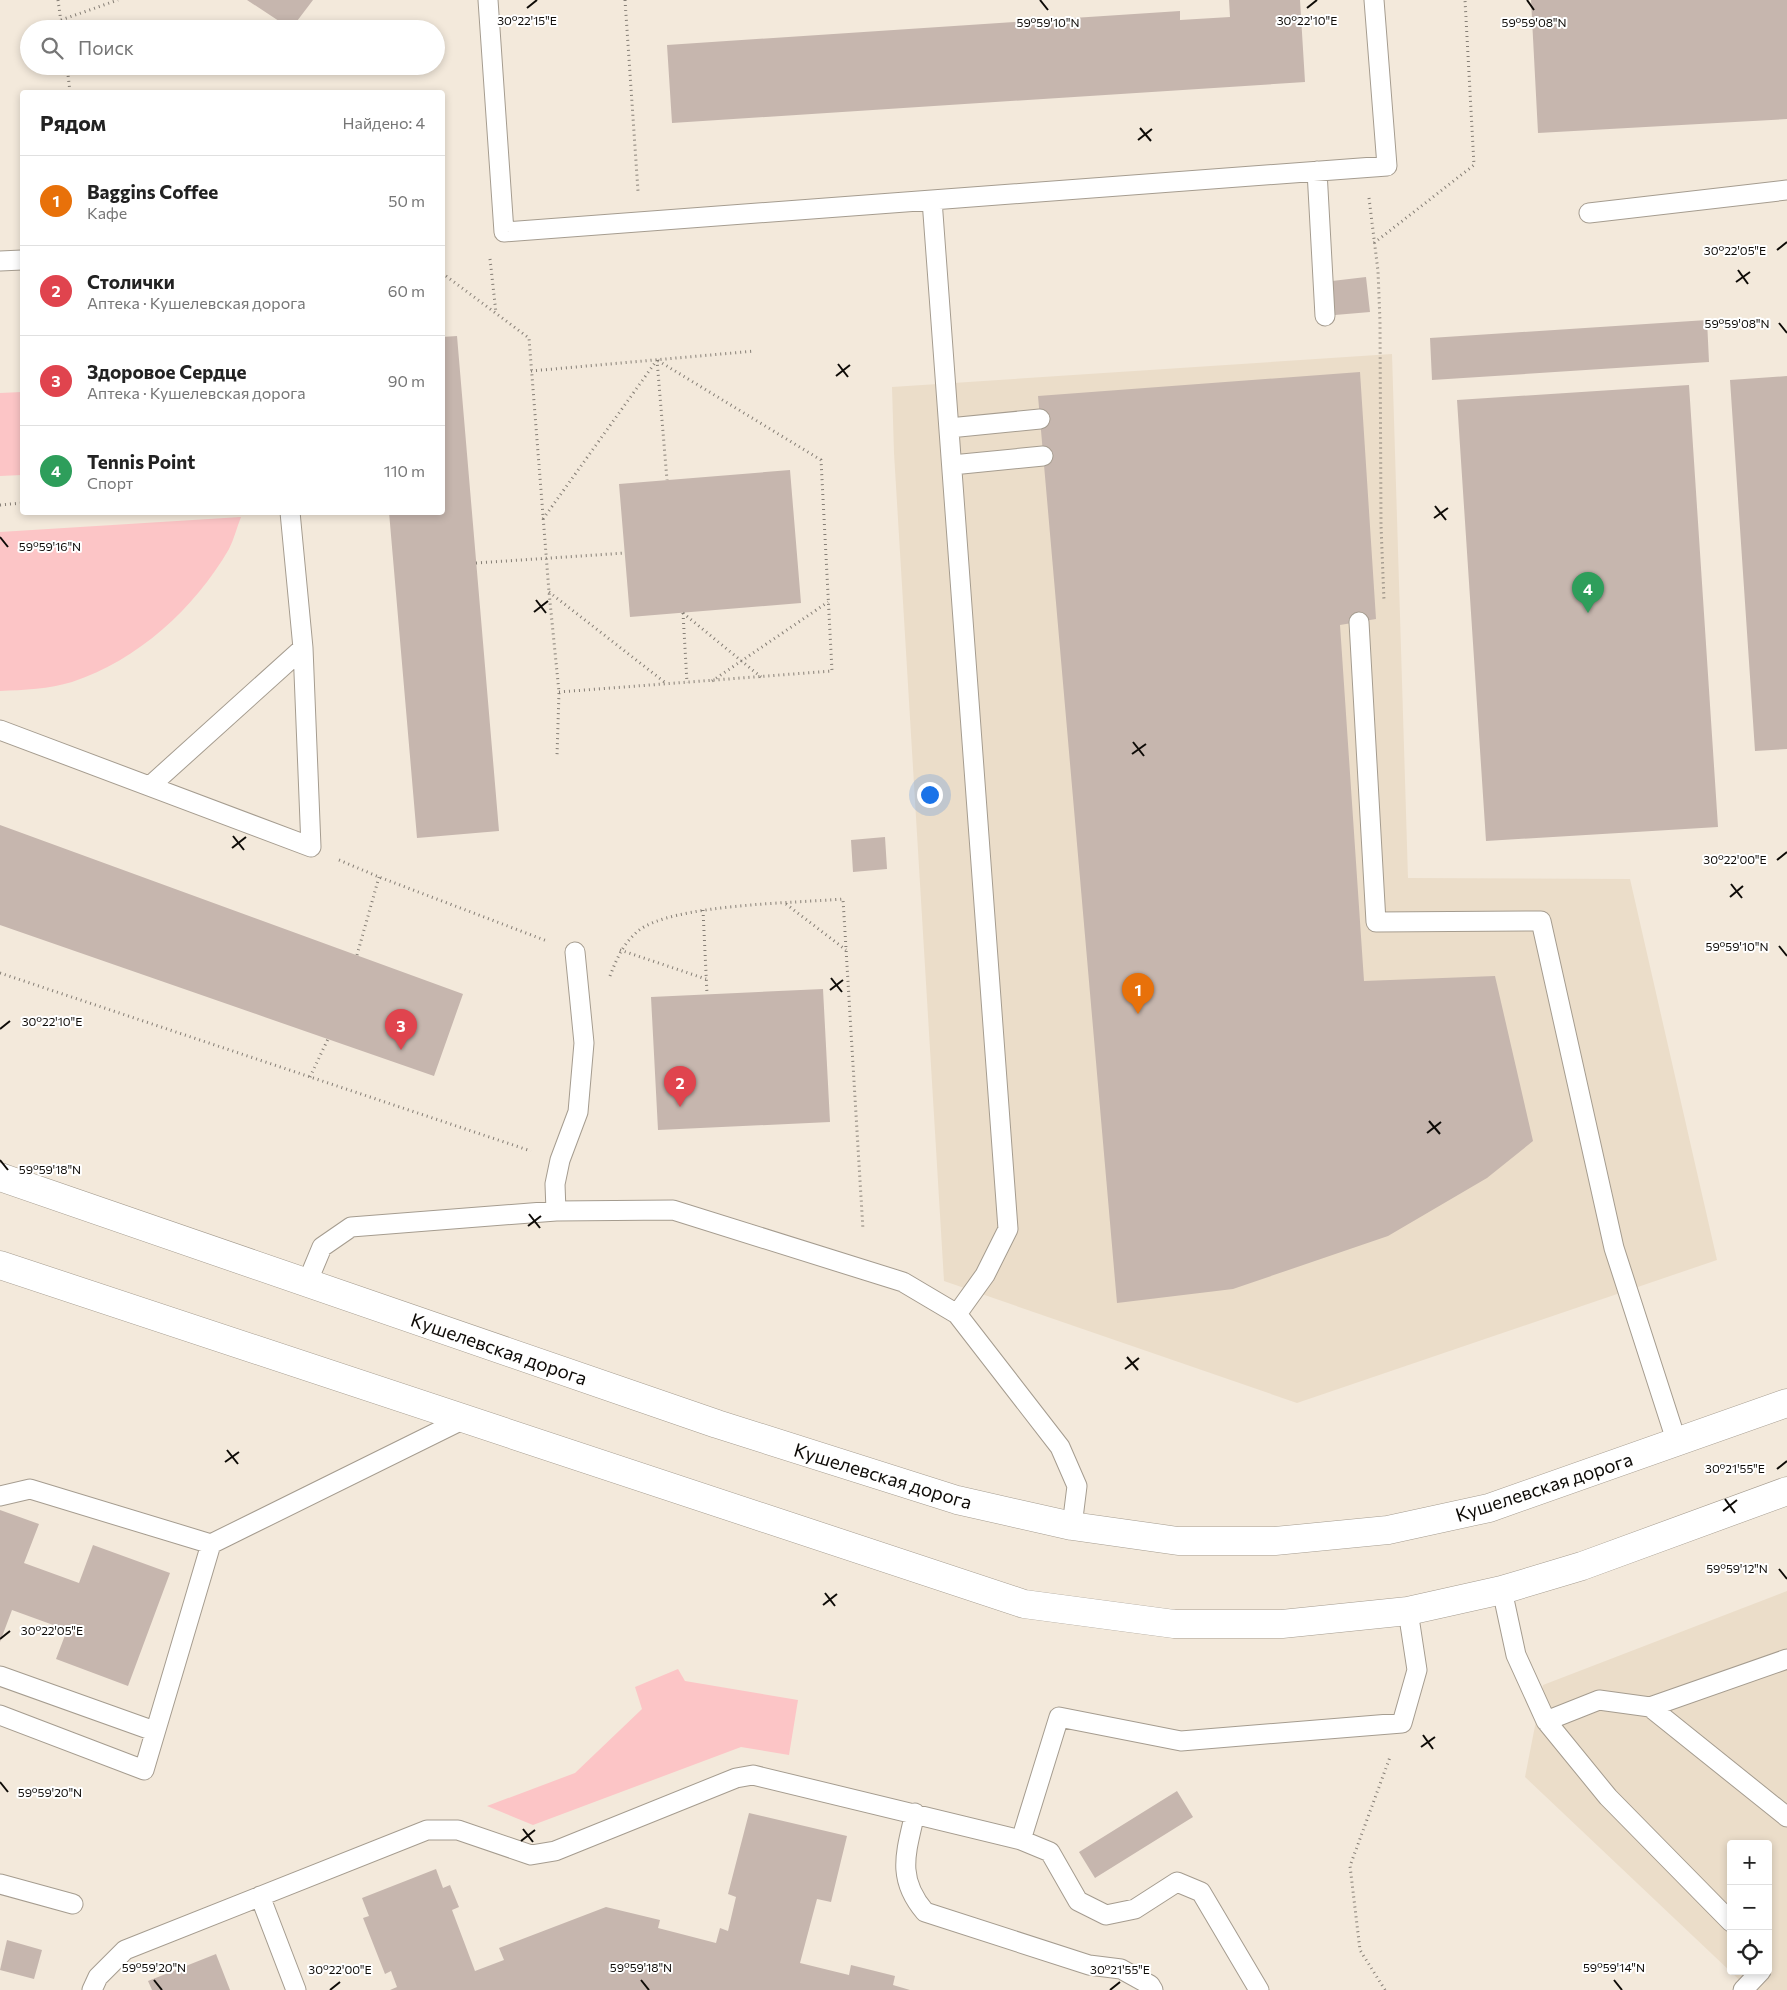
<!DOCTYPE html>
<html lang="ru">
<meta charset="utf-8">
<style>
:root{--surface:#fff;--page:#f6f6f6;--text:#222;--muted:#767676;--line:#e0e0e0;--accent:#0f766e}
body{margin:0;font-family:Commissioner,sans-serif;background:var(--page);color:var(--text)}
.controls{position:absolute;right:15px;bottom:15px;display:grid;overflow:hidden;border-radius:5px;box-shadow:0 2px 8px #0003}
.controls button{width:45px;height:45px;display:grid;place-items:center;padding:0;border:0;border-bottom:1px solid var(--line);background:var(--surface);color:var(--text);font:25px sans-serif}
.you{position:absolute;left:929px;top:794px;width:18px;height:18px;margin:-12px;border:4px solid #fff;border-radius:50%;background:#1a73e8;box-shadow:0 0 0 8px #1a73e833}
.badge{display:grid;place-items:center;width:32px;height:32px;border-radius:50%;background:var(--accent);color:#fff;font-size:16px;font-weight:700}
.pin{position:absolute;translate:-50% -41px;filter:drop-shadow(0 1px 2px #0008)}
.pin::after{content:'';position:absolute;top:26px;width:18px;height:15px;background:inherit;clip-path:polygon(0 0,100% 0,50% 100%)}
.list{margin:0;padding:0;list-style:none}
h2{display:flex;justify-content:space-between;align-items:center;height:65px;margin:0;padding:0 20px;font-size:21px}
h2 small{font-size:16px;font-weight:400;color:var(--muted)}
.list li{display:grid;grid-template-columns:32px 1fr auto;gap:15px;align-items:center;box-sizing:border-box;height:90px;padding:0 20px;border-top:1px solid var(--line)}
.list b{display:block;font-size:19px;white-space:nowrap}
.list p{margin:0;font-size:16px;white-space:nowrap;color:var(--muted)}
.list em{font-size:16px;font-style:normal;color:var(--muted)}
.icon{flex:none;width:28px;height:28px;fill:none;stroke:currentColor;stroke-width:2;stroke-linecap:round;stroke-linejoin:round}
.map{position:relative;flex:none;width:1787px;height:1990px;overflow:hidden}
.search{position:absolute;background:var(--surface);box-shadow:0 2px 8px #0003;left:20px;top:20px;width:425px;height:55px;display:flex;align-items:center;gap:12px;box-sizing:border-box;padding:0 18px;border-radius:28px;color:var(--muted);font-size:19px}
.panel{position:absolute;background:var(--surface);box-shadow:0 2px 8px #0003;left:20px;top:90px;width:425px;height:425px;border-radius:5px}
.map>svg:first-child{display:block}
</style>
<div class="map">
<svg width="1787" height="1990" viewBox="0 0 1787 1990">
<rect width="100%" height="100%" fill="#f3e9db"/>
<!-- built -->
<path fill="#ebddc9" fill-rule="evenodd" d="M1392,354L1408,878L1630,879L1717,1260L1297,1403L944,1281L894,453L892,387Z
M1787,1591V1990H1750L1525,1777L1543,1685ZM1731,1844H1768V1971H1731Z"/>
<!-- green -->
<path fill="#fcc5c6" d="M22,392V475L0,476V393Z
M241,517C237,527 234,539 229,549C194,609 138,660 72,682C49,689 24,690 0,691V532Z
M678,1669L685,1681L798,1700L789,1755L741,1747L533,1825L487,1806L575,1773L642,1709L635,1687Z"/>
<!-- building -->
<path fill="#c6b6ae" d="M247,0H313L291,29Z
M1229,0H1300L1305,82L672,123L667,45L1180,11V20L1230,17Z
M1531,0H1787V119L1538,133Z
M1366,277L1370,312L1335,315L1332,281Z
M1707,320L1709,362L1432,380L1430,338Z
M457,336L499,831L417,838L389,512H442V337Z
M1360,372L1376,619L1340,625L1364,981L1495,976L1533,1141L1487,1178L1388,1236L1233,1289L1117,1303L1038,396Z
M1787,376V749L1755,751L1730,380Z
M1689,385L1718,827L1486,841L1457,400Z
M790,470L801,603L630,617L619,484Z
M0,825L463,994L434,1076L0,925Z
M885,837L887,869L853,872L851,840Z
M823,989L830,1122L658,1130L651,997Z
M0,1510L39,1524L24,1563L79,1583L93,1545L170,1573L128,1686L56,1659L67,1630L12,1610L0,1642Z
M1177,1791L1193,1817L1095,1878L1079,1852Z
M749,1813L847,1836L831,1902L817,1899L800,1963L849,1975L851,1965L895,1976L893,1985L910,1990H390L397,1987L391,1971L385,1974L363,1918L369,1916L362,1898L436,1869L443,1888L450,1885L459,1907L452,1910L475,1971L504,1960L499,1948L606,1907L660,1920L658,1928L716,1943L720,1928L728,1931L736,1897L728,1894Z
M7,1940L42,1950L34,1979L0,1970Z
M216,1954L230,1990H152L148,1981Z"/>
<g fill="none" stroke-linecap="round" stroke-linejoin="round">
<defs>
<path id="lane" d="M488,0L504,232L932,200L1008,1229L985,1275L957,1314
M1317,171L1325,316
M932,200L1387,166L1374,0
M1589,213L1787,190
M0,261L22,260
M949,428L1040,419
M952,465L1043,456
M1359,622L1376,922L1541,921L1614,1248L1677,1443
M0,730L311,847L303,648L290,512
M150,786L303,648
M556,1211L555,1184L560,1160L578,1112L584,1043L575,952
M307,1283L322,1247L351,1227L556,1211L673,1210L903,1282L957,1314L1060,1447L1077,1486L1072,1526
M0,1496L30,1489L211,1544L464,1419
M1502,1590L1516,1655L1546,1721L1608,1797L1731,1922
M0,1676L154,1731
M1650,1707L1787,1817
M0,1715L144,1770L211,1544
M1546,1721L1599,1700L1650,1707L1787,1659
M915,1813C906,1853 896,1878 925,1912L1089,1965L1121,1969L1150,1985L1153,1990
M1021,1840L1059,1717L1181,1741L1402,1723L1417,1670L1408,1611
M0,1884L73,1904
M260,1896L296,1990
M92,1990L98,1977L125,1950L427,1830H458L531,1855L555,1851L736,1778L753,1775L1021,1840L1050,1852L1078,1901L1106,1915L1135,1909L1177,1882L1201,1892L1259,1990
M1743,1990L1761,1971"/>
<path id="primary" d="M0,1177L717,1424L957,1500L1072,1526L1178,1541H1275L1388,1530L1489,1508L1787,1403
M0,1265L1024,1604L1174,1624H1282L1408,1611L1502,1590L1582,1566L1787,1491"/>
</defs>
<!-- lane casing -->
<use href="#lane" stroke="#a59c8f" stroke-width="21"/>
<!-- primary casing -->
<use href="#primary" stroke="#a59c8f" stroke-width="29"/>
<!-- path -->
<path stroke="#857e75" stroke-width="3" stroke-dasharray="1 4" stroke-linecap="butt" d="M58,0L62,29
M625,0L638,191
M61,20L118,0
M67,66L70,92
M1369,198L1378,271L1380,322L1381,526L1384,601
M1374,243L1474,165L1465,0
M490,259L496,313
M442,273L529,338L549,592L559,692L557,756
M657,360L667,480
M531,371L755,351
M0,505L22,503
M543,519L657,360
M476,563L625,553
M549,592L667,684
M683,613L761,677
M683,613L687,683
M712,681L828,602
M559,692L832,671L821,460L657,360
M339,860L379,877L547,941
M786,904L846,950
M703,910L707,994
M620,950L706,979
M357,955L379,877
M0,973L531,1151
M610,976C617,958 623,944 638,931C671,904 797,903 843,899L863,1230
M310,1077L328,1039
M1385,1990L1360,1950L1350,1866L1390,1757"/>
<!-- lane -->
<use href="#lane" stroke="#fff" stroke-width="19"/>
<!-- primary -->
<use href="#primary" stroke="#fff" stroke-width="28"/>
</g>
<!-- ticks -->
<path fill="none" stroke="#0e0b07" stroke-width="2" d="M1040,0L1048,10M1527,0L1534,10M527,8L537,0M1307,8L1317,0M1140,128L1151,141M1138,140L1152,129M1777,250L1787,242M1738,270L1748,284M1736,282L1750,272M1779,323L1787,333M838,364L848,377M836,376L850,365M1435,506L1446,520M1434,518L1448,508M0,537L8,547M536,600L546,613M534,612L548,601M1133,742L1144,756M1132,754L1146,744M233,836L244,850M232,848L246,837M1777,860L1787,852M1731,884L1742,898M1730,897L1743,886M1779,946L1787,956M831,978L842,992M830,990L843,980M0,1029L10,1021M1429,1121L1440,1134M1427,1133L1441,1122M0,1160L8,1170M529,1214L540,1228M528,1226L541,1216M1127,1357L1138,1370M1125,1369L1139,1358M227,1450L238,1464M225,1462L239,1452M1777,1469L1787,1461M1725,1499L1735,1513M1723,1511L1737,1500M1779,1569L1787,1579M825,1593L835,1606M823,1605L837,1594M0,1639L10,1631M1423,1735L1433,1749M1421,1747L1435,1737M0,1782L8,1792M523,1829L533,1842M521,1841L535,1830M154,1980L162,1990M641,1980L649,1990M1614,1980L1622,1990M330,1990L340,1982M1110,1990L1120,1982"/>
<g text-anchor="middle" stroke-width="4" stroke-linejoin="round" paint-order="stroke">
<!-- street labels -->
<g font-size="19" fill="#0e0b07" stroke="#fff">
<text transform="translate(499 1349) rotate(19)" y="7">Кушелевская дорога</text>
<text transform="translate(883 1476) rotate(17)" y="7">Кушелевская дорога</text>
<text transform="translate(1544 1487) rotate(-18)" y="7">Кушелевская дорога</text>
</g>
</g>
<g font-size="12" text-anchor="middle" fill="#0e0b07" stroke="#fff" stroke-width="4" stroke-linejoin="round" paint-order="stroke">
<text x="1307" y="25">30°22'10"E</text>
<text x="527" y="25">30°22'15"E</text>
<text x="1048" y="27">59°59'10"N</text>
<text x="1534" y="27">59°59'08"N</text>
<text x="1735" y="255">30°22'05"E</text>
<text x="1737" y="328">59°59'08"N</text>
<text x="50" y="551">59°59'16"N</text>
<text x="1735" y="864">30°22'00"E</text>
<text x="1737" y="951">59°59'10"N</text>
<text x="52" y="1026">30°22'10"E</text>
<text x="50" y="1174">59°59'18"N</text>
<text x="1735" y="1473">30°21'55"E</text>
<text x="1737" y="1573">59°59'12"N</text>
<text x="52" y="1635">30°22'05"E</text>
<text x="50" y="1797">59°59'20"N</text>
<text x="154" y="1972">59°59'20"N</text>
<text x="641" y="1972">59°59'18"N</text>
<text x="1614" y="1972">59°59'14"N</text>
<text x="340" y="1974">30°22'00"E</text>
<text x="1120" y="1974">30°21'55"E</text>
</g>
</svg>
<div class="controls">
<button>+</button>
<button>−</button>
<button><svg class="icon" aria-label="locate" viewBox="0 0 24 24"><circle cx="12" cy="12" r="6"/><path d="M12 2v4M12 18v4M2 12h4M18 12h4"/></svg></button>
</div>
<div class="you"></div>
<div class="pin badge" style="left:1138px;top:1014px;background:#e8710a">1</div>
<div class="pin badge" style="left:680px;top:1107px;background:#e0444e">2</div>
<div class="pin badge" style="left:401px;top:1050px;background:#e0444e">3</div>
<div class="pin badge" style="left:1588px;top:613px;background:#2e9e5b">4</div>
<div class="search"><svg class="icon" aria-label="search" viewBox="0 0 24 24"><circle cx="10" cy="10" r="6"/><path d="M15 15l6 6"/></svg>Поиск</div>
<section class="panel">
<h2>Рядом<small>Найдено: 4</small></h2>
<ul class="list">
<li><span class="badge" style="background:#e8710a">1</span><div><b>Baggins Coffee</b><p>Кафе</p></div><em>50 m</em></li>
<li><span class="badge" style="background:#e0444e">2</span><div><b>Столички</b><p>Аптека · Кушелевская дорога</p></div><em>60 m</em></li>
<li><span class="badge" style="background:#e0444e">3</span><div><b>Здоровое Сердце</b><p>Аптека · Кушелевская дорога</p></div><em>90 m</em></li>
<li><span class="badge" style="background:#2e9e5b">4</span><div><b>Tennis Point</b><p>Спорт</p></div><em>110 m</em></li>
</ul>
</section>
</div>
